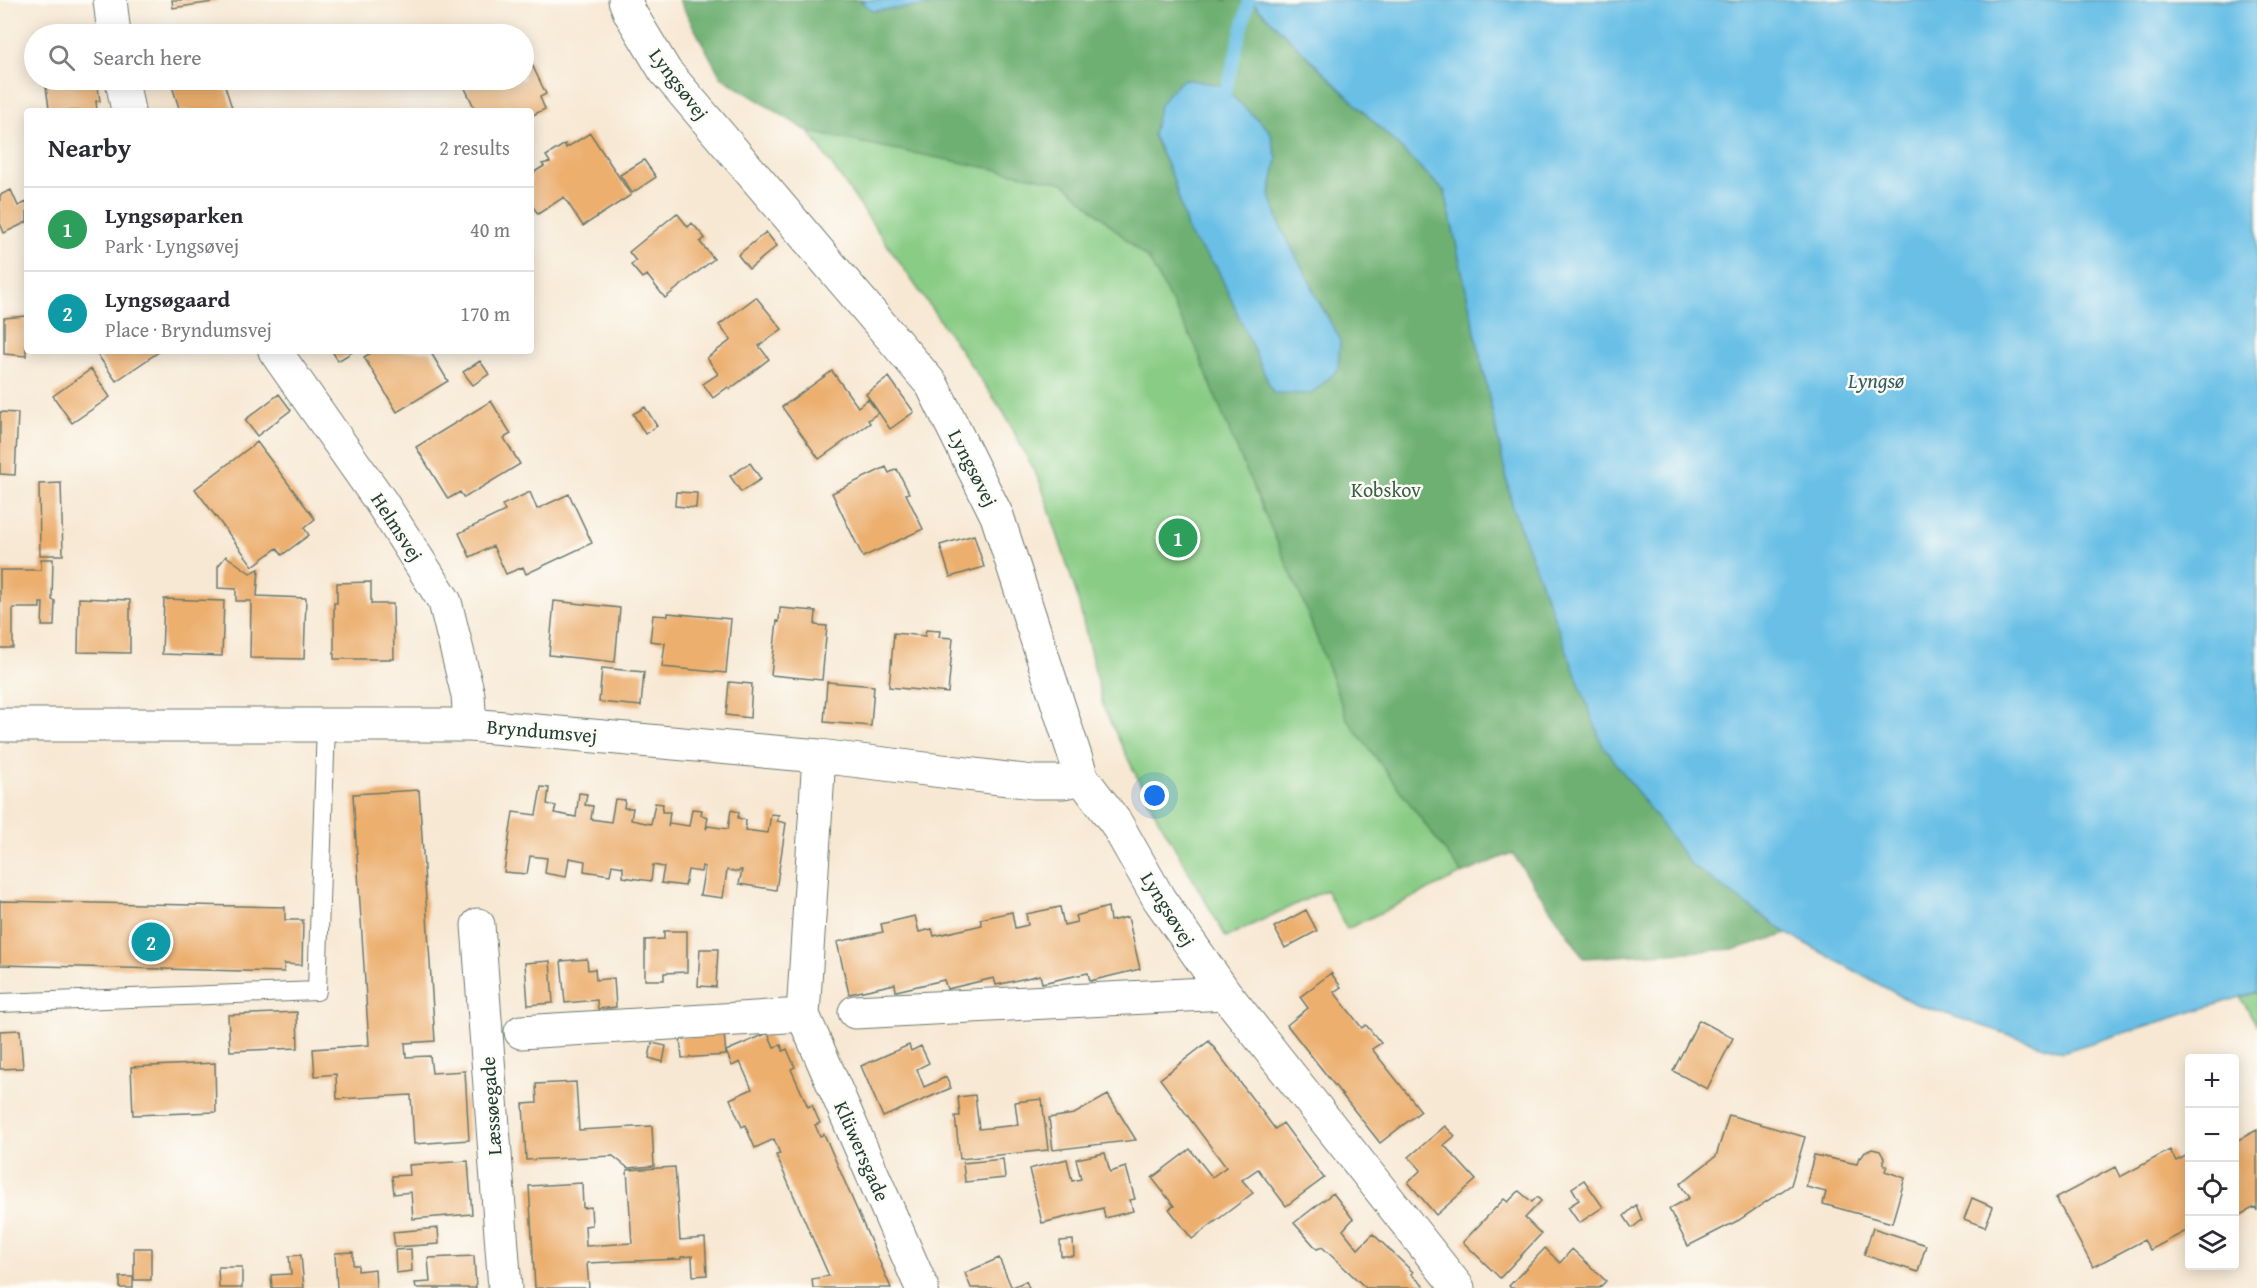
<!DOCTYPE html>
<meta charset="utf-8">
<style>
:root{--surface:#fff;--page:#f7f7f7;--text:#2b2b33;--muted:#7c7c81;--line:#e1e1e2;--accent:#db2777}
body{margin:0;font-family:"Gentium Book Plus",serif;background:var(--page);color:var(--text)}
.controls{position:absolute;right:18px;bottom:18px;display:grid;overflow:hidden;border-radius:6px;box-shadow:0 3px 15px #0003}
.controls button{width:54px;height:54px;display:grid;place-items:center;padding:0;border:0;border-bottom:2px solid var(--line);background:var(--surface);color:var(--text);font:30px sans-serif}
.you{position:absolute;left:1155px;top:796px;width:21px;height:21px;margin:-15px;border:4px solid #fff;border-radius:50%;background:#1a73e8;box-shadow:0 0 0 9px #1a73e833}
.badge{display:grid;place-items:center;width:39px;height:39px;border-radius:50%;background:var(--accent);color:#fff;font-size:20px;font-weight:700}
.pin{position:absolute;translate:-50% -50%;border:3px solid #fff;box-shadow:0 2px 6px #0006}
.list{margin:0;padding:0;list-style:none}
h2{display:flex;justify-content:space-between;align-items:center;height:78px;margin:0;padding:0 24px;font-size:26px}
h2 small{font-size:20px;font-weight:400;color:var(--muted)}
.list li{display:grid;grid-template-columns:39px 1fr auto;gap:18px;align-items:center;box-sizing:border-box;height:84px;padding:0 24px;border-top:2px solid var(--line)}
.list b{display:block;font-size:22px;white-space:nowrap}
.list p{margin:0;font-size:20px;white-space:nowrap;color:var(--muted)}
.list em{font-size:20px;font-style:normal;color:var(--muted)}
.icon{flex:none;width:33px;height:33px;fill:none;stroke:currentColor;stroke-width:2;stroke-linecap:round;stroke-linejoin:round}
.map{position:relative;flex:none;width:2257px;height:1288px;overflow:hidden}
.search{position:absolute;background:var(--surface);box-shadow:0 3px 15px #0003;left:24px;top:24px;width:510px;height:66px;display:flex;align-items:center;gap:15px;box-sizing:border-box;padding:0 21px;border-radius:33px;color:var(--muted);font-size:22px}
.panel{position:absolute;background:var(--surface);box-shadow:0 3px 15px #0003;left:24px;top:108px;width:510px;height:246px;border-radius:6px}
.map>svg:first-child{display:block}
</style>
<div class="map">
<svg width="2257" height="1288" viewBox="0 0 2257 1288">
<rect width="100%" height="100%" fill="#fdfcf7"/>
<filter id="ink" filterUnits="userSpaceOnUse"><feTurbulence type="fractalNoise" baseFrequency=".0167" numOctaves="2"/><feDisplacementMap in="SourceGraphic" scale="12" xChannelSelector="R" yChannelSelector="G"/><feConvolveMatrix kernelMatrix="1 2 1 2 8 2 1 2 1" color-interpolation-filters="sRGB"/></filter>
<filter id="wash" filterUnits="userSpaceOnUse"><feTurbulence type="fractalNoise" baseFrequency=".008" numOctaves="4" result="noise"/><feDisplacementMap in="SourceGraphic" scale="24" xChannelSelector="R" yChannelSelector="G"/><feGaussianBlur stdDeviation="1.35" result="paint"/><feColorMatrix in="noise" values="0 0 0 0 0 0 0 0 0 0 0 0 0 0 0 0 0 1.4 0 .05"/><feComposite in="paint" operator="in"/></filter>
<g filter="url(#wash)">
<rect width="100%" height="100%" fill="#f7e8d3"/>
<!-- green -->
<path fill="#89cc85" stroke="#54845c" stroke-width="1.5" d="M810,124L1077,176L1155,249L1462,874L1347,929L1326,890L1226,937L1151,806L1104,709L1076,592L1041,484L1004,413L809,132Z
M2257,992V1025L2240,997Z"/>
<!-- forest -->
<path fill="#6eb072" stroke="#467653" stroke-width="1.5" fill-rule="evenodd" d="M679,0H860L872,11L988,0H1250L1445,192L1513,509L1690,864L1788,934L1735,949L1584,958L1512,853L1462,874L1347,719L1304,604L1230,433L1195,345L1149,260L1064,183L809,132L721,77ZM1220,85L1270,131L1277,159L1270,195L1281,228L1312,286L1316,297L1329,316L1259,359L1217,268L1189,235L1173,178L1153,135Z"/>
<!-- water -->
<path fill="#69bfe6" stroke="#447e8d" stroke-width="1.5" d="M860,0H988L872,11Z
M1250,0H2257V992L2062,1052L1913,1003L1788,934L1690,864L1602,744L1513,509L1445,192Z
M1184,79L1220,85L1270,131L1277,159L1270,195L1281,228L1312,286L1316,297L1340,339L1338,370L1311,394L1273,393L1217,268L1189,235L1173,178L1153,135L1159,107L1169,92Z"/>
<g fill="none" stroke-linecap="round" stroke-linejoin="round">
<!-- stream -->
<path stroke="#69bfe6" stroke-width="12" d="M1226,91L1249,0"/>
</g>
<g id="blocks">
<!-- building -->
<path fill="#ecaf6e" d="M172,0H219L220,1L173,8Z
M524,48L546,94L540,97L545,109L531,116V111H476L461,80H524Z
M45,80H97L100,101H96L97,111H44V108H49Z
M170,80H223L233,111H180Z
M590,133L631,195L583,226L564,197L538,214L531,204V174L544,166L542,164L550,162L546,156L565,144L566,148Z
M644,160L656,177L632,193L620,175Z
M11,190L18,206L27,202V222L4,233L0,223V195Z
M677,213L688,227L692,223L705,238L700,242L714,259L665,298L647,275L642,278L631,265L636,261L629,252Z
M766,232L777,246L749,269L738,255Z
M756,297L782,329L759,346L769,359L730,389L728,387L713,398L703,384L718,374L707,358L731,340L719,325Z
M26,316V356L4,354V318Z
M95,351H160L116,381Z
M332,351H354L338,361Z
M374,351H430L448,381L397,412L364,357Z
M480,361L489,374L473,385L463,372Z
M91,369L110,397L72,423L53,396Z
M832,371L858,407L868,399L878,413L868,420L870,423L819,459L782,407Z
M889,377L914,412L890,429L866,394Z
M279,394L291,410L257,436L245,420Z
M491,401L511,434L504,438L520,464L464,498L460,492L448,499L416,447Z
M645,407L657,426L645,434L633,414Z
M0,412L18,413L15,475L0,474Z
M257,442L315,519L304,528L309,535L282,555L277,548L253,566L195,489Z
M750,463L761,479L741,492L730,476Z
M886,467L889,473L897,469L909,493L906,494L923,529L863,557L832,493Z
M61,483L63,555H40L39,484Z
M530,492L537,509L569,494L592,543L526,574L523,567L506,574L493,546L470,557L459,533L505,511L502,505Z
M676,492L697,493L696,508L675,506Z
M974,535L984,567L950,577L940,545Z
M226,556L250,573L259,569L257,596L306,598L304,659L250,658L251,601H236V589L218,588V566Z
M41,559H53L52,600L55,601L54,626H42L43,603H40V608H13V648H0V570H41Z
M371,582V604H393L394,659H334V603H337V583Z
M79,598L130,600V653L78,652Z
M164,599L224,601L222,656L162,654Z
M554,601L620,608L615,662L549,655Z
M780,608L816,611L815,625L827,626L822,680L771,675L777,621L779,622Z
M668,613L731,619L726,673L662,667L665,643L650,641L653,615L668,616Z
M926,630L940,631L939,637L953,638L948,693L889,687L894,633L925,636Z
M602,668L644,672L641,706L599,702Z
M729,682L752,684L750,718L726,715Z
M827,682L874,686L871,726L824,722Z
M541,787L549,788L547,804L556,806L554,813L576,817L579,793L587,794L585,805L593,806L591,819L611,822L615,799L625,800L624,808H633L631,820L651,824L655,803L663,804L662,812H670L668,827L669,823L689,826L692,809L702,810L701,815L708,817L706,829L708,826L728,829L731,810L739,812L738,818L746,820L745,830L768,833L771,814L779,815L777,821L786,823L776,890L739,884L742,870H740L739,872L727,870L723,898L700,895L705,867L702,866L701,872L688,870L685,886L661,883L664,867L653,865L651,881L623,877V867L612,865L610,875L584,871L585,861L569,858L566,877L549,874L545,873L547,858L530,856L527,874L504,872L513,812L536,815Z
M419,790L435,1041L405,1043L406,1057L430,1056L432,1073L465,1071L469,1140L414,1144L411,1095L337,1099L336,1074L315,1076L313,1049L369,1045L353,794Z
M0,901L285,907V920H303L302,965L284,964V972L0,965Z
M1060,907L1064,925L1077,922L1075,916L1108,907L1110,921L1128,917L1140,969L1090,981L1088,973L1042,983L1040,975L996,985L994,978L947,989L944,980L896,991L895,984L849,994L837,942L883,932L881,924L915,916L919,932L932,929L934,936L982,925L980,919L1012,912L1015,928L1028,925L1026,914Z
M1306,910L1317,931L1285,948L1274,927Z
M664,931H687V972L664,973V980H645V940L664,939Z
M700,949H718L716,987L698,986Z
M587,959L588,970L595,969L596,980L614,978L616,1007L598,1009L597,1000L565,1003L561,961Z
M550,961L553,1003L528,1005L525,963Z
M1331,973L1341,987L1334,992L1362,1028L1366,1025L1381,1043L1372,1049L1421,1111L1380,1143L1287,1025L1308,1008L1300,997Z
M297,1012L298,1048L230,1051L228,1015Z
M1699,1020L1733,1038L1707,1089L1673,1071Z
M20,1030L23,1068L0,1069V1031Z
M724,1033L726,1055L682,1058L680,1037Z
M768,1033L774,1047L781,1045L783,1051L787,1049L795,1067L791,1069L808,1107L812,1105L820,1123L815,1125L820,1136L824,1134L891,1288H813L812,1279L829,1276L776,1155L780,1154L774,1139L755,1148L745,1125L742,1127L730,1099L752,1089L740,1062L732,1066L726,1051Z
M1209,1041L1275,1129L1283,1123L1324,1178L1286,1206L1258,1169L1242,1180L1253,1193L1192,1239L1169,1209L1174,1206L1152,1178L1190,1149L1212,1177L1226,1167L1160,1079Z
M652,1043L666,1046L663,1062L649,1058Z
M909,1045L911,1051L921,1046L929,1063L917,1069L924,1087L946,1077L951,1088L883,1117L861,1066Z
M215,1063L216,1112L133,1115L131,1067Z
M576,1082L579,1130L652,1126L654,1166L628,1168L613,1156L526,1160L523,1104L537,1103L536,1084Z
M975,1095L979,1129L1018,1125L1015,1102L1042,1099L1048,1150L960,1159L955,1116H960L958,1097Z
M1108,1095L1136,1140L1053,1150L1049,1118L1074,1114Z
M1729,1115L1805,1137L1791,1185L1739,1220L1688,1246L1669,1209L1689,1198L1680,1184L1716,1156Z
M1445,1126L1455,1136L1444,1145L1476,1180L1436,1215L1408,1182L1421,1170L1409,1157Z
M2257,1130V1211L2255,1207L2234,1218V1142Z
M1872,1149L1880,1151L1884,1158V1165H1887L1885,1171L1905,1178L1892,1223L1823,1204L1826,1192L1806,1187L1814,1155L1857,1164L1859,1157L1861,1158L1865,1152Z
M2170,1150L2176,1161L2190,1154V1229L2150,1250L2144,1240L2093,1267L2056,1198L2115,1167L2120,1177Z
M1105,1153L1110,1172L1126,1167L1135,1199L1130,1200L1133,1211L1105,1218L1103,1208L1042,1223L1029,1169L1067,1159L1072,1181L1081,1179L1076,1159Z
M1003,1159L1005,1178L965,1182L963,1163Z
M468,1161L472,1214L413,1219L411,1192L394,1194L392,1176L410,1175L409,1165Z
M675,1167L680,1240L705,1238L707,1275L693,1276L692,1256L681,1257V1259L587,1263L589,1288H535L529,1186L582,1183L583,1208L591,1207L592,1225L585,1226L586,1246L632,1243L627,1170Z
M1584,1180L1603,1207L1579,1223L1568,1207L1579,1200L1572,1188Z
M1519,1191L1532,1202L1537,1197L1541,1201L1525,1218L1541,1234L1500,1278L1463,1242L1504,1199L1508,1202Z
M1333,1193L1353,1219L1343,1230L1358,1249L1373,1234L1413,1272L1411,1274L1426,1288H1366L1322,1247L1317,1249L1294,1223Z
M1972,1198L1993,1207L1985,1227L1964,1219Z
M1636,1205L1642,1220L1632,1228L1624,1216Z
M438,1228L439,1244L395,1247L393,1232Z
M1873,1228L1926,1245L1918,1272L1864,1255Z
M1073,1240L1074,1256H1061L1060,1241Z
M134,1248H151V1280H134Z
M1545,1248L1560,1263L1572,1249L1606,1281L1599,1288H1511L1509,1286Z
M411,1249L412,1271L396,1273L395,1250Z
M353,1252V1265H358V1271L375,1269L376,1288H337L335,1253Z
M301,1255L304,1288H272L271,1275L291,1274L289,1256Z
M474,1256L476,1288H416L415,1283L430,1282L428,1258Z
M999,1258L1011,1286L1013,1287L1026,1281L1029,1288H971L965,1273Z
M218,1267H242V1288H219Z
M120,1277H133V1288H120Z"/>
</g>
</g>
<g filter="url(#ink)">
<use href="#blocks" fill-opacity="0" stroke="#6b796c" stroke-width="1.5"/>
<g fill="none" stroke-linecap="round" stroke-linejoin="round">
<defs>
<path id="service" d="M0,1003L317,991L326,725"/>
<path id="minor" d="M110,0L114,34
M625,0L630,13L665,71L932,385L997,516L1082,778L1116,823L1159,899L1225,993L1458,1288
M122,80L128,111
M275,351L381,502L445,602L468,695L470,725
M0,725H470L819,756L1033,782H1064L1082,778
M819,756L803,1015L922,1288
M478,925L505,1288
M855,1012L1225,993
M521,1032L803,1015"/>
</defs>
<!-- service casing -->
<use href="#service" stroke="#6b796c" stroke-width="20"/>
<!-- minor casing -->
<use href="#minor" stroke="#6b796c" stroke-width="35"/>
<!-- service -->
<use href="#service" stroke="#fff" stroke-width="18"/>
<!-- minor -->
<use href="#minor" stroke="#fff" stroke-width="33"/>
</g>
</g>
<g text-anchor="middle" stroke-width="5" stroke-linejoin="round" paint-order="stroke">
<!-- street labels -->
<g font-size="20" fill="#1f3d34" stroke="#fdfcf7">
<text transform="translate(679 84) rotate(53)" y="7">Lyngsøvej</text>
<text transform="translate(973 468) rotate(63)" y="7">Lyngsøvej</text>
<text transform="translate(397 527) rotate(57)" y="7">Helmsvej</text>
<text transform="translate(542 731) rotate(5)" y="7">Bryndumsvej</text>
<text transform="translate(1168 909) rotate(58)" y="7">Lyngsøvej</text>
<text transform="translate(491 1106) rotate(-94)" y="7">Læssøegade</text>
<text transform="translate(862 1151) rotate(66)" y="7">Klüwersgade</text>
</g>
<!-- park labels -->
<g font-size="20" fill="#3a6148" stroke="#fdfcf7">
<text x="1386" y="497">Kobskov</text>
</g>
<!-- water labels -->
<g font-size="21" font-style="italic" fill="#325e60" stroke="#fdfcf7">
<text x="1876" y="388">Lyngsø</text>
</g>
</g>
</svg>
<div class="controls">
<button>+</button>
<button>−</button>
<button><svg class="icon" aria-label="locate" viewBox="0 0 24 24"><circle cx="12" cy="12" r="6"/><path d="M12 2v4M12 18v4M2 12h4M18 12h4"/></svg></button>
<button><svg class="icon" aria-label="layers" viewBox="0 0 24 24"><path d="M12 4l9 5-9 5-9-5zM3 14l9 5 9-5"/></svg></button>
</div>
<div class="you"></div>
<div class="pin badge" style="left:1178px;top:538px;background:#2e9e5b">1</div>
<div class="pin badge" style="left:151px;top:942px;background:#0f9aa8">2</div>
<div class="search"><svg class="icon" aria-label="search" viewBox="0 0 24 24"><circle cx="10" cy="10" r="6"/><path d="M15 15l6 6"/></svg>Search here</div>
<section class="panel">
<h2>Nearby<small>2 results</small></h2>
<ul class="list">
<li><span class="badge" style="background:#2e9e5b">1</span><div><b>Lyngsøparken</b><p>Park · Lyngsøvej</p></div><em>40 m</em></li>
<li><span class="badge" style="background:#0f9aa8">2</span><div><b>Lyngsøgaard</b><p>Place · Bryndumsvej</p></div><em>170 m</em></li>
</ul>
</section>
</div>
